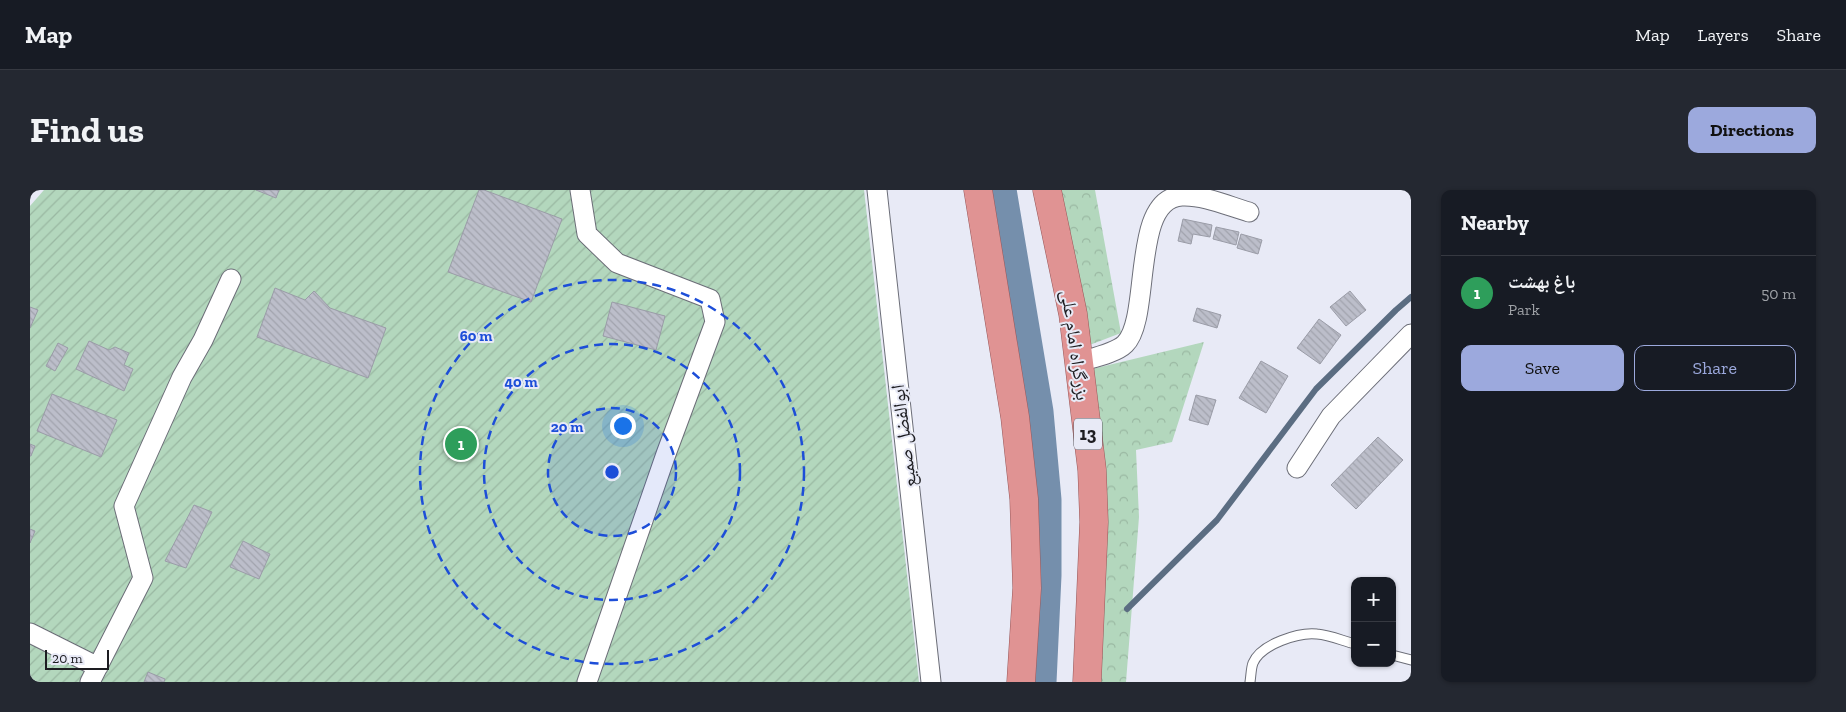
<!DOCTYPE html>
<meta charset="utf-8">
<style>
:root{--surface:#171b24;--page:#242831;--text:#f1f3f6;--muted:#9ea1a6;--line:#363941;--accent:#9ca9dd}
body{margin:0;font-family:"Zilla Slab","Noto Naskh Arabic",serif;background:var(--page);color:var(--text)}
.controls{position:absolute;right:15px;bottom:15px;display:grid;overflow:hidden;border-radius:10px;box-shadow:0 1px 4px #0004}
.controls button{width:45px;height:45px;display:grid;place-items:center;padding:0;border:0;border-bottom:1px solid var(--line);background:var(--surface);color:var(--text);font:25px sans-serif}
.scale{position:absolute;left:15px;bottom:12px;width:64px;box-sizing:border-box;padding-left:5px;border:2px solid #1d1d21;border-top:0;font-size:14px;line-height:18px;white-space:nowrap;color:#1d1d21;-webkit-text-stroke:4px #e8eaf6;paint-order:stroke}
.you{position:absolute;left:592px;top:235px;width:18px;height:18px;margin:-12px;border:4px solid #fff;border-radius:50%;background:#1a73e8;box-shadow:0 0 0 8px #1a73e833}
.badge{display:grid;place-items:center;width:32px;height:32px;border-radius:50%;background:var(--accent);color:#fff;font-size:16px;font-weight:700}
.pin{position:absolute;translate:-50% -50%;border:2px solid #fff;box-shadow:0 1px 5px #0006}
.list{margin:0;padding:0;list-style:none}
h2{display:flex;justify-content:space-between;align-items:center;height:65px;margin:0;padding:0 20px;font-size:21px}
h2 small{font-size:16px;font-weight:400;color:var(--muted)}
.list li{display:grid;grid-template-columns:32px 1fr auto;gap:15px;align-items:center;box-sizing:border-box;height:75px;padding:0 20px;border-top:1px solid var(--line)}
.list b{display:block;font-size:19px;white-space:nowrap}
.list p{margin:0;font-size:16px;white-space:nowrap;color:var(--muted)}
.list em{font-size:16px;font-style:normal;color:var(--muted)}
.actions{display:flex;gap:10px;padding:15px 20px}
.actions a{flex:1;padding:11px 0;border:1px solid var(--accent);border-radius:10px;text-align:center;font-size:18px;color:var(--accent)}
.actions .main{background:var(--accent);color:#111}
.map{position:relative;flex:none;width:1381px;height:492px;overflow:hidden;border-radius:10px}
header{display:flex;align-items:center;gap:30px;box-sizing:border-box;height:70px;padding:0 25px;background:var(--surface);border-bottom:1px solid var(--line)}
header strong{font-size:24px}
nav{display:flex;gap:28px;margin-inline-start:auto;font-size:18px}
.intro{display:flex;align-items:center;justify-content:space-between;box-sizing:border-box;height:120px;padding:0 30px}
h1{margin:0;font-size:35px}
.button{padding:12px 22px;border-radius:10px;background:var(--accent);color:#111;font-size:18px;font-weight:700}
main{display:flex;gap:30px;padding:0 30px}
aside{flex:1;background:var(--surface);border-radius:10px;box-shadow:0 1px 4px #0004}
.map>svg:first-child{display:block}
</style>
<header>
<strong>Map</strong>
<nav><a>Map</a><a>Layers</a><a>Share</a></nav>
</header>
<div class="intro"><h1>Find us</h1><a class="button">Directions</a></div>
<main>
<div class="map">
<svg width="1381" height="492" viewBox="0 0 1381 492">
<defs>
<pattern id="park-crowns" width="20" height="18" patternUnits="userSpaceOnUse" patternTransform="scale(1.25)"><rect width="20" height="18" fill="#b3d7bd"/><path d="M2 6a3 3 0 1 1 6 0M12 15a3 3 0 1 1 6 0" fill="none" stroke="#9ab8a2"/></pattern>
<pattern id="garden-furrows" width="10" height="10" patternUnits="userSpaceOnUse" patternTransform="scale(1.25)"><rect width="10" height="10" fill="#b3d7bd"/><path d="M-1 1l2-2M0 10L10 0M9 11l2-2" fill="none" stroke="#9ab8a2"/></pattern>
<pattern id="building-back-hatch" width="6" height="6" patternUnits="userSpaceOnUse" patternTransform="scale(1.25)"><rect width="6" height="6" fill="#bcbeca"/><path d="M-1 5l2 2M0 0l6 6M5-1l2 2" fill="none" stroke="#a1a3ad"/></pattern>
</defs>
<rect width="100%" height="100%" fill="#e8eaf6"/>
<!-- park -->
<path fill="url(#park-crowns)" d="M1027,0H1065L1091,143L1057,156Z
M1174,152L1142,252L1106,260L1109,327L1096,492H1069L1058,180Z"/>
<!-- garden -->
<path fill="url(#garden-furrows)" d="M14,0H834L889,492H0V16Z"/>
<g fill="none" stroke-linecap="round" stroke-linejoin="round">
<!-- stream -->
<path stroke="#5b6d82" stroke-width="6" d="M1097,419L1187,330L1286,199L1366,120L1381,107"/>
<!-- river -->
<path stroke="#758fac" stroke-width="39" d="M967,0L1004,222L1012,310V385L1007,492"/>
</g>
<!-- building -->
<path fill="url(#building-back-hatch)" stroke="#9a9ca7" d="M226,0H249L246,8Z
M449,0H454L532,29L501,112L418,82Z
M1153,29L1182,35L1180,47L1163,44L1161,54L1148,51Z
M1186,37L1209,42L1206,55L1183,49Z
M1211,44L1232,50L1228,64L1207,58Z
M245,98L275,110L284,101L300,118L356,138L338,188L227,147Z
M1320,101L1336,120L1316,136L1300,117Z
M582,112L635,126L626,160L573,146Z
M0,117L8,120L0,138Z
M1167,118L1191,125L1187,138L1163,131Z
M1289,129L1311,145L1290,174L1267,158Z
M59,151L79,160L85,157L99,163L94,175L103,179L94,201L46,179Z
M28,153L38,158L25,181L16,176Z
M1231,171L1258,186L1236,223L1209,208Z
M22,204L87,230L71,267L7,241Z
M1166,205L1186,210L1178,235L1159,230Z
M1348,247L1373,270L1326,319L1301,295Z
M0,254L5,256L1,266H0Z
M164,315L182,322L156,378L135,371Z
M0,339L5,341L0,353Z
M213,351L240,364L229,389L200,377Z
M118,482L135,489L134,492H114Z"/>
<g fill="none" stroke-linecap="round" stroke-linejoin="round">
<defs>
<path id="service" d="M1362,465L1381,470
M1220,492C1221,486 1221,478 1223,473C1231,454 1269,442 1287,444C1300,445 1313,451 1325,454"/>
<path id="minor" d="M550,0L557,44L587,73L680,109L685,132L636,264L557,492
M847,0L901,492
M1049,172C1062,168 1086,163 1095,154C1122,128 1100,8 1152,6C1174,5 1198,16 1219,22
M1267,278L1301,226L1381,144
M0,443L68,477
M60,492L113,388L94,316L152,187L173,150L201,89"/>
<path id="trunk" d="M948,0L985,227L994,309L997,398L991,492
M1017,0L1043,124L1062,280L1064,332L1057,492"/>
</defs>
<!-- service casing -->
<use href="#service" stroke="#6c6e78" stroke-width="11"/>
<!-- minor casing -->
<use href="#minor" stroke="#6c6e78" stroke-width="21"/>
<!-- trunk casing -->
<use href="#trunk" stroke="#97585a" stroke-width="29"/>
<!-- service -->
<use href="#service" stroke="#fff" stroke-width="9"/>
<!-- minor -->
<use href="#minor" stroke="#fff" stroke-width="19"/>
<!-- trunk -->
<use href="#trunk" stroke="#e09393" stroke-width="28"/>
</g>
<!-- distance rings -->
<circle cx="582" cy="282" r="64" fill="#1d4ed8" fill-opacity=".12"/>
<g fill="none" stroke="#1d4ed8" stroke-width="2.5" stroke-dasharray="9 6">
<circle cx="582" cy="282" r="64"/>
<circle cx="582" cy="282" r="128"/>
<circle cx="582" cy="282" r="192"/>
</g>
<g text-anchor="middle" stroke-width="4" stroke-linejoin="round" paint-order="stroke">
<!-- shield labels -->
<rect fill="#e8eaf6" stroke="#5a5a61" stroke-width="1" x="1044" y="228.5" width="28" height="31" rx="4"/>
<g font-size="18" font-weight="bold" fill="#1d1d21">
<text x="1058" y="250">13</text>
</g>
<!-- street labels -->
<g font-size="19" fill="#1d1d21" stroke="#e8eaf6">
<text transform="translate(1046 155) rotate(82)" y="7">بزرگراه امام علی</text>
<text transform="translate(873 246) rotate(-97)" y="7">ابوالفضل صمیع</text>
</g>
</g>
<circle cx="582" cy="282" r="8" fill="#1d4ed8" stroke="#e8eaf6" stroke-width="2.5"/>
<g font-size="15" text-anchor="middle" font-weight="bold" fill="#1d4ed8" stroke="#e8eaf6" stroke-width="4" stroke-linejoin="round" paint-order="stroke">
<text x="446" y="151">60 m</text>
<text x="491" y="197">40 m</text>
<text x="537" y="242">20 m</text>
</g>
</svg>
<div class="controls">
<button>+</button>
<button>−</button>
</div>
<div class="scale">20 m</div>
<div class="you"></div>
<div class="pin badge" style="left:431px;top:254px;background:#2e9e5b">1</div>
</div>
<aside>
<h2>Nearby<small></small></h2>
<ul class="list">
<li><span class="badge" style="background:#2e9e5b">1</span><div><b>باغ بهشت</b><p>Park</p></div><em>50 m</em></li>
</ul>
<div class="actions"><a class="main">Save</a><a>Share</a></div>
</aside>
</main>
